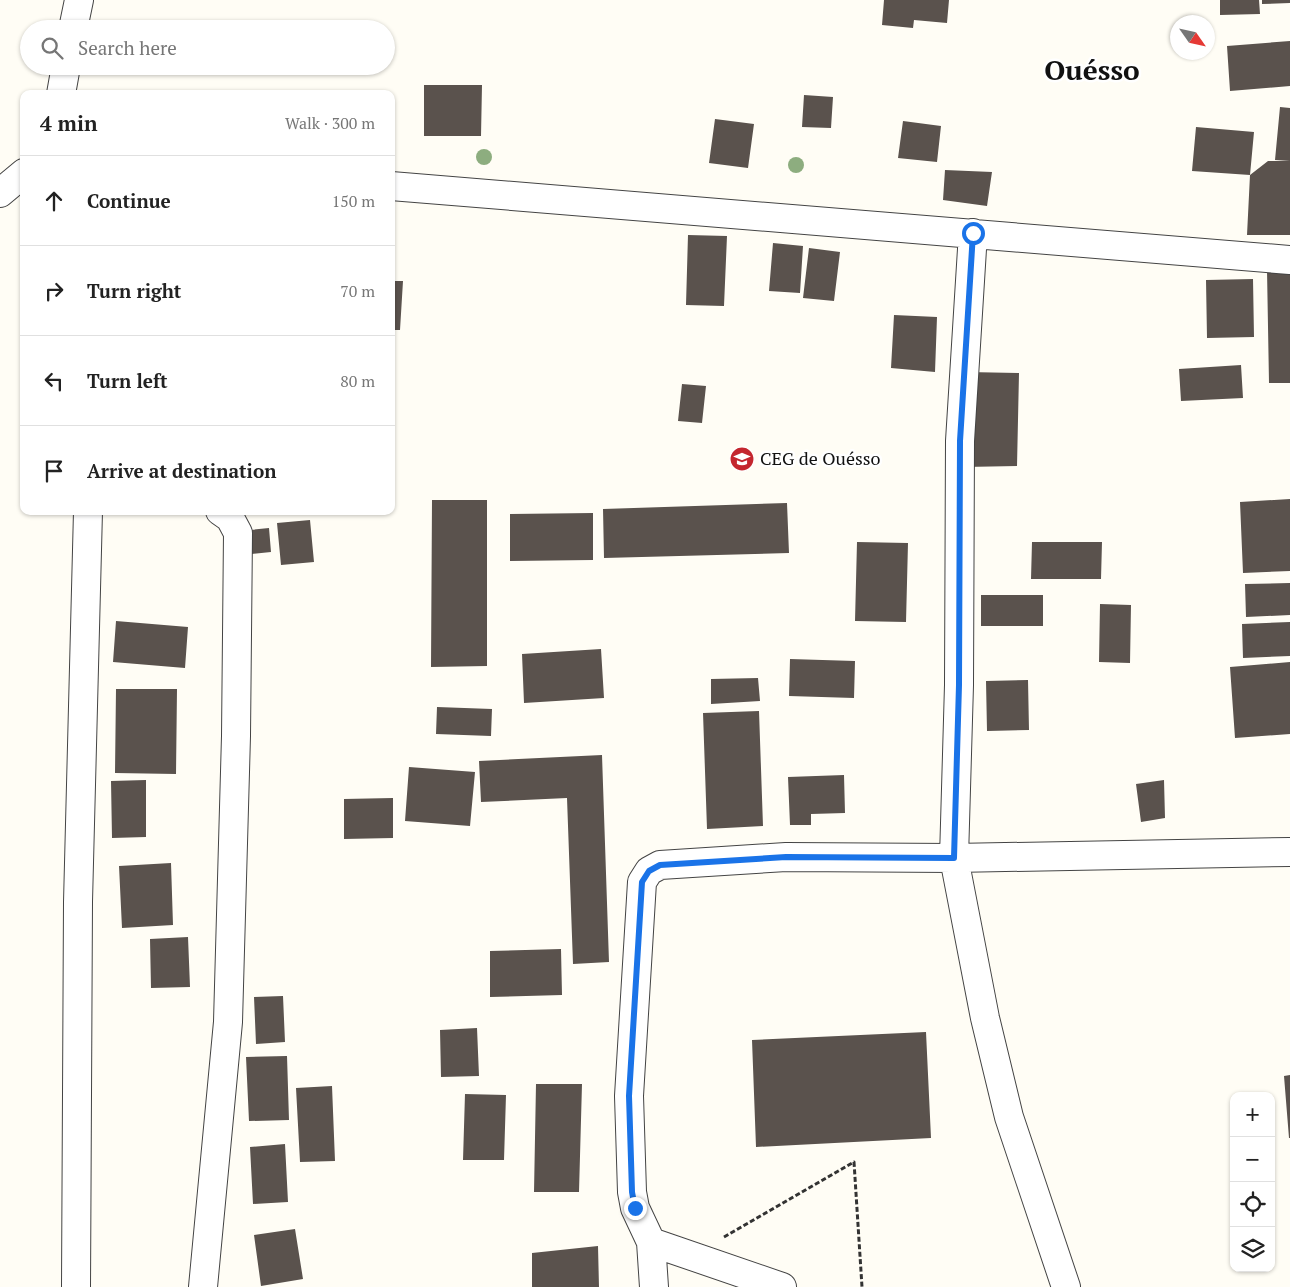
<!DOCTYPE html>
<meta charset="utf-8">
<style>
:root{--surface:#fff;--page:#f2f2f2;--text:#222;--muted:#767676;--line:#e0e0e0}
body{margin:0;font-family:"PT Serif",serif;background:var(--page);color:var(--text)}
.controls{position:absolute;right:15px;bottom:15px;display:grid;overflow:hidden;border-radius:10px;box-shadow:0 1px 4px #0004}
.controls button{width:45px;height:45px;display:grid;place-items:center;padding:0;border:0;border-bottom:1px solid var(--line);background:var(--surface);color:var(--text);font:25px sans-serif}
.compass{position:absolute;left:1170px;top:15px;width:45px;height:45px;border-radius:50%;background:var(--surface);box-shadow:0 1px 4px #0004;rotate:124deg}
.stop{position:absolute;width:15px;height:15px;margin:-11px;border:4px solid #1a73e8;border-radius:50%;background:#fff}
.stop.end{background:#1a73e8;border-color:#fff;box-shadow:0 1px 5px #0008}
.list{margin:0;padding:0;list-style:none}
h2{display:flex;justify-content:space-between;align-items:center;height:65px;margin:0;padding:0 20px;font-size:21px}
h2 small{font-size:16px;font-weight:400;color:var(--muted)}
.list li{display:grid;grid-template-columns:32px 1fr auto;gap:15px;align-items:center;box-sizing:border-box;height:90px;padding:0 20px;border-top:1px solid var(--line)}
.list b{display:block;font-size:19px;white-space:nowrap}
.list em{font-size:16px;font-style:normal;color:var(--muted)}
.icon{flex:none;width:28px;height:28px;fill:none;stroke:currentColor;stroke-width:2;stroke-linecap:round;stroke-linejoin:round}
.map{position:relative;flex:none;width:1290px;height:1287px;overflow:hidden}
.search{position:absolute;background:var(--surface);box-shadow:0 1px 4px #0004;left:20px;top:20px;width:375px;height:55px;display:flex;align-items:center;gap:12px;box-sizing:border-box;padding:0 18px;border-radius:28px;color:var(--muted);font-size:19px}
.panel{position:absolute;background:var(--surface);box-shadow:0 1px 4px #0004;left:20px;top:90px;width:375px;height:425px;border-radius:10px}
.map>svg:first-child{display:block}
</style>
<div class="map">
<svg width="1290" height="1287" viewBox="0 0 1290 1287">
<rect width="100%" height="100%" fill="#fffdf5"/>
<!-- building -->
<path fill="#5a524d" d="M884,0H949L947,23L914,20L913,28L882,25Z
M1220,0H1259L1260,14L1220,15Z
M1262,0H1290V3L1262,4Z
M1290,41V86L1230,91L1227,46Z
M424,85H482L481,136H424Z
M804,95L833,97L831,128L802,127Z
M1280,107L1290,108V161L1275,160Z
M715,119L754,124L748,168L709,163Z
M903,121L941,126L937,162L898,158Z
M1196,127L1254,132L1250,175L1192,171Z
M1268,161H1290V235H1247L1250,175Z
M945,170L992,172L987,206L943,200Z
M688,235L727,236L724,306L686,305Z
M773,243L803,246L800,293L769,291Z
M809,248L840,252L834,301L803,298Z
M1290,269V383H1269L1267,270Z
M1253,279L1254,337L1207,338L1206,280Z
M391,281H403L400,330H391Z
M894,315L937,317L935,372L891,368Z
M1241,365L1243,398L1181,401L1179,369Z
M967,372L1019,373L1017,466L964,467Z
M682,384L706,386L702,423L678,421Z
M1290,499V571L1243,573L1240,502Z
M432,500H487V666L431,667Z
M787,503L789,553L604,558L603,509Z
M593,513V560L510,561V514Z
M310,520L314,562L281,565L277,523Z
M269,528L271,552L243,555L241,531Z
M857,542L908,543L906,622L855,621Z
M1032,542H1102L1101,579H1031Z
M1290,583V615L1246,617L1245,584Z
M981,595H1043V626H981Z
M1100,604L1131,605L1130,663L1099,662Z
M116,621L188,627L185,668L113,662Z
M1290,622V656L1243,658L1242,624Z
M601,649L604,698L524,703L522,654Z
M790,659L855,661L854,698L789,696Z
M1290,662V734L1235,738L1230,667Z
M758,678L760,701L711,704V679Z
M1028,680L1029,730L987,731L986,681Z
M116,689H177L176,774L115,773Z
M437,707L492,709L491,736L436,734Z
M759,711L763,826L707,829L703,713Z
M602,755L609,962L573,964L567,798L481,802L479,761Z
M409,767L475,772L470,826L405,821Z
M844,775L845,813L811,814V825H790L788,777Z
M146,780V837L112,838L111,781Z
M1164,780L1165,818L1141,822L1136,784Z
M393,798V838L344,839V799Z
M171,863L173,925L122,928L119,866Z
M188,937L190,987L151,988L150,939Z
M561,949L562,995L490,997V951Z
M283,996L285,1042L256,1044L254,997Z
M477,1028L479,1076L441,1077L440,1030Z
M926,1032L931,1138L756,1147L752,1040Z
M287,1056L289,1120L249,1121L246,1057Z
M1290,1075V1138H1289L1284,1076Z
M536,1084H582L579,1192H534Z
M332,1086L335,1161L300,1162L296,1088Z
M465,1094L506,1095L504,1160H463Z
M285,1144L288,1202L253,1204L250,1147Z
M295,1229L303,1279L261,1286L254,1235Z
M598,1246L599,1287H532V1253Z"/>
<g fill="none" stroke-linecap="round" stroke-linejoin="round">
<defs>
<path id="minor" d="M73,29L79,0
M61,94L66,66
M391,186L1290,260
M0,193L24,173
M973,233L960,441L959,685L954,858L985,1018L1009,1117L1066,1287
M651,1242L782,1287
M76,1287L78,902L88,511
M203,1287L228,1022L236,736L238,533L230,518L220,511
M654,1287L651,1242L635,1208L632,1192L629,1096L642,882L649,871L660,865L786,857L954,858L1290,852"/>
</defs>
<!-- minor casing -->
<use href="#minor" stroke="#444" stroke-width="30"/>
<!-- path -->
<path stroke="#333" stroke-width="3" stroke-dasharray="5 2.5" stroke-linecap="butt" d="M724,1237L854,1162L862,1287"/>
<!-- minor -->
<use href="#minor" stroke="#fff" stroke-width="28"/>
</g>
<!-- trees -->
<g fill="#8dad7f">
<circle cx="484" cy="157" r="8"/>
<circle cx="796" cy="165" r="8"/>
</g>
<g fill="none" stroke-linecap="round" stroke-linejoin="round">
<!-- route -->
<path stroke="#1a73e8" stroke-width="6" d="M635,1208L632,1192L629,1096L642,882L649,871L660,865L786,857L954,858L959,685L960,441L973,233"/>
</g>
<!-- icons -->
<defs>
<symbol id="school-disc" viewBox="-11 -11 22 22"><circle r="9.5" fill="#c4262e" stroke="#fff"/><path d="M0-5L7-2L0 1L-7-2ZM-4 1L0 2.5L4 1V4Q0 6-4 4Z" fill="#fff"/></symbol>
</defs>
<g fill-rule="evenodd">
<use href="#school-disc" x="728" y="445" width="28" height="28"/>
</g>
<g text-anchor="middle" stroke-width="5" stroke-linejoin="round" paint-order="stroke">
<!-- poi labels -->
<g font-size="18" fill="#111" stroke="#fff" text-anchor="start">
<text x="760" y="465">CEG de Ouésso</text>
</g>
<!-- town labels -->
<g font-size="28" font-weight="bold" fill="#111" stroke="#fff">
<text x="1092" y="80">Ouésso</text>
</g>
</g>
</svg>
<div class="controls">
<button>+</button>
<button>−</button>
<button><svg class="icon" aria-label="locate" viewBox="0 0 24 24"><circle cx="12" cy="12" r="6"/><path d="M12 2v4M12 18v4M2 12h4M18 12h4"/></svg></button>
<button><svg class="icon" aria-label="layers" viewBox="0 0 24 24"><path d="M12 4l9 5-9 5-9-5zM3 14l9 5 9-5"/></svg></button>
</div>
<svg class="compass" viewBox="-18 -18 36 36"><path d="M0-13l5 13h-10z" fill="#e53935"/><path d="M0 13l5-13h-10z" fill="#767676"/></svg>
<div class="stop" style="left:973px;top:233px"></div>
<div class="stop end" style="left:635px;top:1208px"></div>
<div class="search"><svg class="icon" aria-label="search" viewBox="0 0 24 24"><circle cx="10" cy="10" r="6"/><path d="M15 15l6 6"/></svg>Search here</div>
<section class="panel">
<h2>4 min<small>Walk · 300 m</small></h2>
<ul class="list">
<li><svg class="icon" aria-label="ahead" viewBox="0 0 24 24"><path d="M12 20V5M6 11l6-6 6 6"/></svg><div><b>Continue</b></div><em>150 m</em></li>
<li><svg class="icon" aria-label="right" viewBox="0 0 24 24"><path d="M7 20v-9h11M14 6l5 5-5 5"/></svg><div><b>Turn right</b></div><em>70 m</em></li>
<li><svg class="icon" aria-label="left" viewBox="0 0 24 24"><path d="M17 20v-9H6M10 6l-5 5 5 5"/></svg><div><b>Turn left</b></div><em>80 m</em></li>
<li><svg class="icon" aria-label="arrive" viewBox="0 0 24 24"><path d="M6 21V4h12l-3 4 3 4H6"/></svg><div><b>Arrive at destination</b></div></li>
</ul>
</section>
</div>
